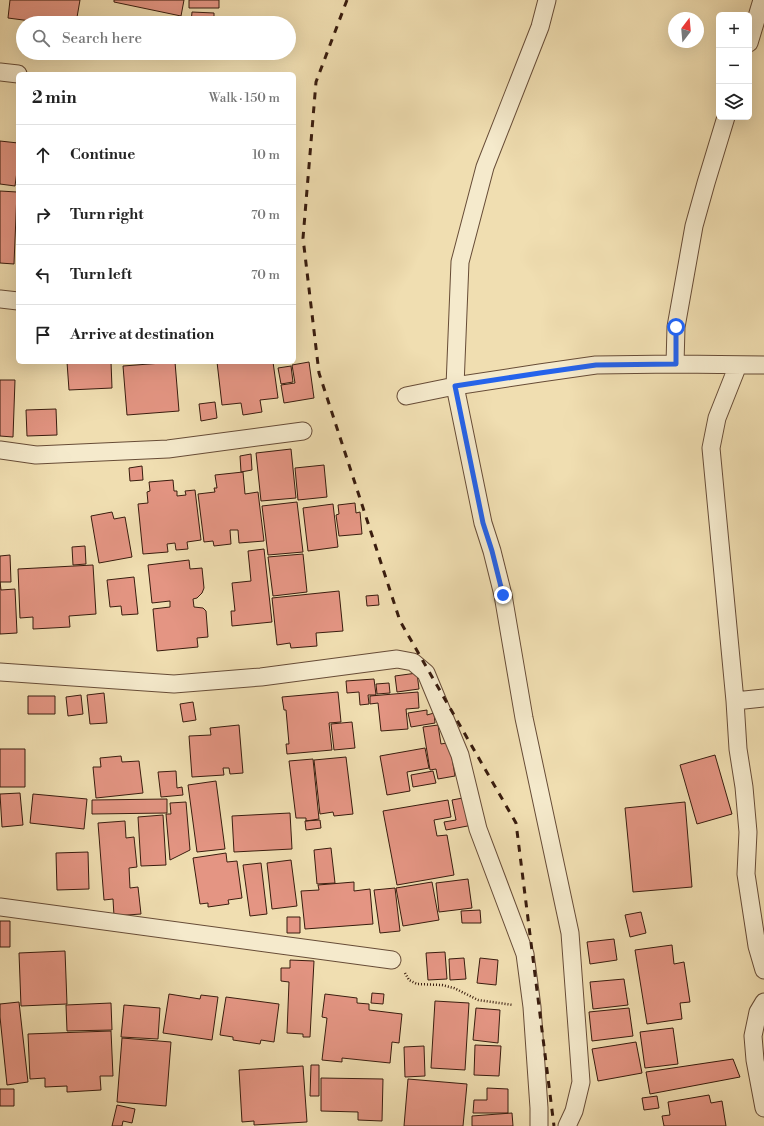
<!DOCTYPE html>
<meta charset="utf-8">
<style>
:root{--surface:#fff;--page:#f2f2f2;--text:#222;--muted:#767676;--line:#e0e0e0}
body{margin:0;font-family:"Libre Bodoni",serif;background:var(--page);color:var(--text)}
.controls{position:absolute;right:12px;top:12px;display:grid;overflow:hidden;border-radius:6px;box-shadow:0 4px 16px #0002}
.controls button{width:36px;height:36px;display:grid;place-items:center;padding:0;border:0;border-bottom:1px solid var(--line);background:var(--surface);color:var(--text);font:20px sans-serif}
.compass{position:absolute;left:668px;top:12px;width:36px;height:36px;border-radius:50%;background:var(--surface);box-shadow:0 4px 16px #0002;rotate:16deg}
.stop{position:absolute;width:12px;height:12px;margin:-9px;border:3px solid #2563eb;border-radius:50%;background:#fff}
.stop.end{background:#2563eb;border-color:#fff;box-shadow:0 1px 4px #0008}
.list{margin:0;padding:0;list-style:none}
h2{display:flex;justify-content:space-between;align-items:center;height:52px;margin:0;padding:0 16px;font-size:17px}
h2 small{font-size:13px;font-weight:400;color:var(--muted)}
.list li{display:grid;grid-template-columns:26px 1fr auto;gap:12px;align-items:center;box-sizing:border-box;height:60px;padding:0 16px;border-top:1px solid var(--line)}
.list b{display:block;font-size:15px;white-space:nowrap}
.list em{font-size:13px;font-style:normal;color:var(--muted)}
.icon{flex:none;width:22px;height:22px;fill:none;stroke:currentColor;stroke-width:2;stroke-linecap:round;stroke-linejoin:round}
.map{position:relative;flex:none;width:764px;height:1126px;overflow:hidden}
.search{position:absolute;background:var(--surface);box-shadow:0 4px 16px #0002;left:16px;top:16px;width:280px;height:44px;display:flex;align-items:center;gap:10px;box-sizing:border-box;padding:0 14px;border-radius:22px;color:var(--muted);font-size:15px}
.panel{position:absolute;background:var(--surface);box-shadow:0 4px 16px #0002;left:16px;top:72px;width:280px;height:292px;border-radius:6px}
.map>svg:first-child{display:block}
</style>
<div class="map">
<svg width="764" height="1126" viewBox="0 0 764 1126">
<rect width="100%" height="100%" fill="#f0deb1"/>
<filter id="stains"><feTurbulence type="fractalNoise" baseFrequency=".005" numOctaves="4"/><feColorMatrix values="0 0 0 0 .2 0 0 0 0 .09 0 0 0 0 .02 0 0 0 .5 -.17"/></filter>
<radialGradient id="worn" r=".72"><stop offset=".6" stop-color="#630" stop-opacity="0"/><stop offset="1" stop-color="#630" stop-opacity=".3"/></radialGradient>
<!-- building -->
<path fill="#e49583" stroke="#391c0e" d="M10,0H80L76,23H46L8,18Z
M114,0H184L181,16L114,2Z
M189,0H219V8H189Z
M192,12L214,13V23H191Z
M198,53H217V55Z
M0,141L18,143V164L15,186L0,184Z
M0,191L17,192L14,264L0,263Z
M67,362H111L112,388L69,390Z
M175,362L179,411L127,415L123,366Z
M217,362H273L278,398L260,400L262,412L243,415L241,403L222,405Z
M309,362L314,398L284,403L281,385L295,383L292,365Z
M291,366L293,382L281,384L278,368Z
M0,380H15L13,437L0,436Z
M215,402L217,418L201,421L199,404Z
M56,409L57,435L27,436L26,410Z
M291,449L296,498L261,501L256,453Z
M251,454L252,470L241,472L240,456Z
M324,465L327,497L298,500L295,468Z
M142,466L143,480L130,481L129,468Z
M243,472L245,494L258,492L264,541L239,543L238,530H230L231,544L214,546L213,541L204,542L198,494L215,492L214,488H217L215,475Z
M173,480L174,491H177V496L186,495L185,491L195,490L201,540L187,542L188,549L176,550L175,543L167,544L168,552L143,554L138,504L148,503L147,492L150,491L149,482Z
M297,502L303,552L268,555L262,506Z
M355,503L356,513L360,512L362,534L339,536L336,515L339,514L338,505Z
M333,504L338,547L308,551L303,508Z
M112,512L114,519L125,517L132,557L99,563L91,516Z
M85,546L86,564L73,565L72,547Z
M264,549L272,622L232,626L231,611H235L232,583L251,581L248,551Z
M303,554L307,592L273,596L268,557Z
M10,555L11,582H0L1,590L15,589L17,633L0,634V556Z
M189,560L190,569L202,568L204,588L202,593L197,598L193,599L194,607L203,608L206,611L208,637L197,638L198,647L157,651L153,609L170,607V601L152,603L148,565Z
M93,565L96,614L69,616L70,627L33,629V617L20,618L18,569Z
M134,577L138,614L122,615L121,606L110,607L107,580Z
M339,591L343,631L316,633L317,646L291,648L290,643L277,645L272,598Z
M378,595L379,605L367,606L366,596Z
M417,673L419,689L397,692L395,676Z
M374,679L376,695H368L369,704L360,705L359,692L347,693L346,681Z
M389,683L390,693L377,694L376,684Z
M338,692L341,722L329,723L332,750L287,754L286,744H289L286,710H284L282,697Z
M418,692L419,708L406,709L408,729L381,731L378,703L370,704V696Z
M104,693L107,723L90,724L87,695Z
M81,695L83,714L68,716L66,697Z
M28,696H55V714H28Z
M193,702L196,720L183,722L180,704Z
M427,710V715L434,713L435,723L411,727L408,713Z
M352,722L355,748L334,750L331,724Z
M239,725L243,773L230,774L229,768H223L224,775L192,777L189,736L211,735L210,728Z
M438,725L441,744L452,742L454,758H452L455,776L438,779L436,769L430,770L423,727Z
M425,748L429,768L407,772L410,791L387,795L380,756Z
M0,749H25V787H0Z
M715,755L732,814L697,824L680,765Z
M121,756L122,762L139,761L143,793L96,798L93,767H101L100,758Z
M346,757L353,814L334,816L333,812L320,814L314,760Z
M313,759L319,819L306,821V818H296L289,761Z
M176,771L177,788L182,787L183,795L161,797L158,772Z
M433,771L436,783L413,787L411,775Z
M216,781L225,849L197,852L188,785Z
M20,793L23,825L2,827L0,794Z
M33,794L87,799L84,829L30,823Z
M468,797L473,825L446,830L444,822L456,820L452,800Z
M167,799V813L92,814V800Z
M448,800L451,817L434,820L437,836L447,835L454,875L397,885L383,811Z
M186,802L190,850L170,860L166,814H171L170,803Z
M685,802L692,887L633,892L625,808Z
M290,813L292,849L234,852L232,816Z
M163,815L166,865L141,866L138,817Z
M320,820L321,828L306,830L305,821Z
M125,821L126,838L134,837L137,867L129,868L130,888L138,887L141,914L114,916L113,899L104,900L98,823Z
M331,848L335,883L317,884L314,850Z
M88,852L89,889L57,890L56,853Z
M226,853L227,862L237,861L242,898L228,900L229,904L208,907V903L200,904L193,858Z
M291,860L297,906L272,909L267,863Z
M261,863L267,914L250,916L243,865Z
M468,879L472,908L439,912L436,883Z
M354,882V891L370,889L373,924L305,929L301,891L319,890L318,885Z
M432,882L439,920L403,926L396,888Z
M395,888L400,931L380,933L374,890Z
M480,910L481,923H462L461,911Z
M641,912L646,933L630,937L625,915Z
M287,917H300V933H287Z
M0,921H10V947H0Z
M614,939L617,960L590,964L587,942Z
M672,945L674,964L684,962L690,1002L680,1003L682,1019L647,1024L635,950Z
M65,951L67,1004L21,1006L19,953Z
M445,952L447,979L428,980L426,953Z
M464,958L466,979L450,980L449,959Z
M480,958L498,960L496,985L477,983Z
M290,960L314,961L310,1037H303V1034L287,1033L289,982L281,981V968H290Z
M624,979L628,1005L593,1009L590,982Z
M372,993L384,994L383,1004L371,1003Z
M169,994L200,999L201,995L218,997L212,1040L163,1033Z
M325,994L357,998V1003L369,1004V1010L402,1014L399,1043L392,1042L390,1063L342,1058V1062L322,1060L327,1018L322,1017Z
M226,997L279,1004L274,1042L261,1040L260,1044L233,1040V1037L220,1035Z
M435,1001L469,1003L465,1070L431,1068Z
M19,1002L28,1082L7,1085L0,1017V1004Z
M111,1003L112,1030L67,1031L66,1005Z
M124,1005L160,1008L158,1039L121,1037Z
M476,1008L500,1010L498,1043L473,1040Z
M629,1008L633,1036L592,1041L589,1012Z
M673,1028L678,1064L645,1068L640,1032Z
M111,1031L113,1076H100L101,1090L67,1092V1086L45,1087V1078L30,1079L28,1034Z
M122,1038L171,1042L166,1106L117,1102Z
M636,1042L642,1073L598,1081L592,1049Z
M475,1045L501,1046L499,1076L474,1075Z
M424,1046L425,1076L405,1077L404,1047Z
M733,1059L740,1077L650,1094L646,1072Z
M311,1065H319V1096H310Z
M303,1066L307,1122L254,1125V1121L242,1122L239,1070Z
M321,1078L383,1079L382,1121L358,1120V1112L321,1111Z
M408,1079L467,1084L463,1126H404Z
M487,1088L508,1089V1113H473L474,1100H487Z
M0,1089H14V1106H0Z
M709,1095L711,1103L722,1101L726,1126H664L662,1116L670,1115L668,1102Z
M657,1096L659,1108L644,1110L642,1098Z
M117,1105L135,1109L132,1123L123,1121L122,1126H112Z
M512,1113L513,1126H472V1116Z"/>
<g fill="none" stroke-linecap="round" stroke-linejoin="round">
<defs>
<path id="minor" d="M547,0L540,27L485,167L460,262L455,386L483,523L492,551L503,595L524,718L570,933L581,1082L574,1111L567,1126
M749,43L762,0
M0,72L18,74
M0,299L18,301
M675,364L676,327L694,226L706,183L726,117
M738,365L717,418L711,448L735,701L738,749L744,787L748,832L746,874L757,946L764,970
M406,396L455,386L540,373L596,365L675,364L764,365
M0,450L36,455L168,449L303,431
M0,672L174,684L261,677L397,659L413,662L426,673L460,755L478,829L525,954L532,1007L539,1108V1126
M735,701L764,698
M0,907L392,960
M764,1002L758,1012L753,1036L755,1060L764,1108"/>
</defs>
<!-- minor casing -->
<use href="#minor" stroke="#674c37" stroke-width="19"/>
<!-- path -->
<path stroke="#391c0e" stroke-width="2.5" stroke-dasharray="1 2" stroke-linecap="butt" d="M405,973L409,980L417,984L442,985L454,988L478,1000L513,1005"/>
<!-- minor -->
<use href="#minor" stroke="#f5eacc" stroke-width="17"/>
<!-- rail -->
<path stroke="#391c0e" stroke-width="3" stroke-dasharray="7 7" stroke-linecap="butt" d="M347,0L316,82L303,238L319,373L400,621L516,823L554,1126"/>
</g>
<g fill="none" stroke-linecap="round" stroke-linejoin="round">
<!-- route -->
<path stroke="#2563eb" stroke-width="5" d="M503,595L492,551L483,523L455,386L540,373L596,365L676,364V327"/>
</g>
<rect width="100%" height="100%" filter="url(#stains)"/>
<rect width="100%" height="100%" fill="url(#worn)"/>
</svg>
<div class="controls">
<button>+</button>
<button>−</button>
<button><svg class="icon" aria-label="layers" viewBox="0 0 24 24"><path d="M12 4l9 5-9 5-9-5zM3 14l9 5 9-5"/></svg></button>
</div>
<svg class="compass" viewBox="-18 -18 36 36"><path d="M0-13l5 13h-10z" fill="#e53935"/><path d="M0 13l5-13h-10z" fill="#767676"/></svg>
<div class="stop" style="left:676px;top:327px"></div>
<div class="stop end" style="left:503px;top:595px"></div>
<div class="search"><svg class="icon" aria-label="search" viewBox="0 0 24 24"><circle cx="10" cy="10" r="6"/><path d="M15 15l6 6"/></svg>Search here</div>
<section class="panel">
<h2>2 min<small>Walk · 150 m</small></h2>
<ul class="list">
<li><svg class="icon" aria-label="ahead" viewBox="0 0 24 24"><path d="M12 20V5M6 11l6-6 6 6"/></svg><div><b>Continue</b></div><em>10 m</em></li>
<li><svg class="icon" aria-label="right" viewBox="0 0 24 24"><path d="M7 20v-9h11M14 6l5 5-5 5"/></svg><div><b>Turn right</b></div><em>70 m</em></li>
<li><svg class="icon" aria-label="left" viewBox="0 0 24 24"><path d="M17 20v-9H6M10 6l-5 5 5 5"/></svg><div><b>Turn left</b></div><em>70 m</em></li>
<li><svg class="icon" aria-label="arrive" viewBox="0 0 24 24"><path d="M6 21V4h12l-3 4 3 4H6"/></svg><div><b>Arrive at destination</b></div></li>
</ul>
</section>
</div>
